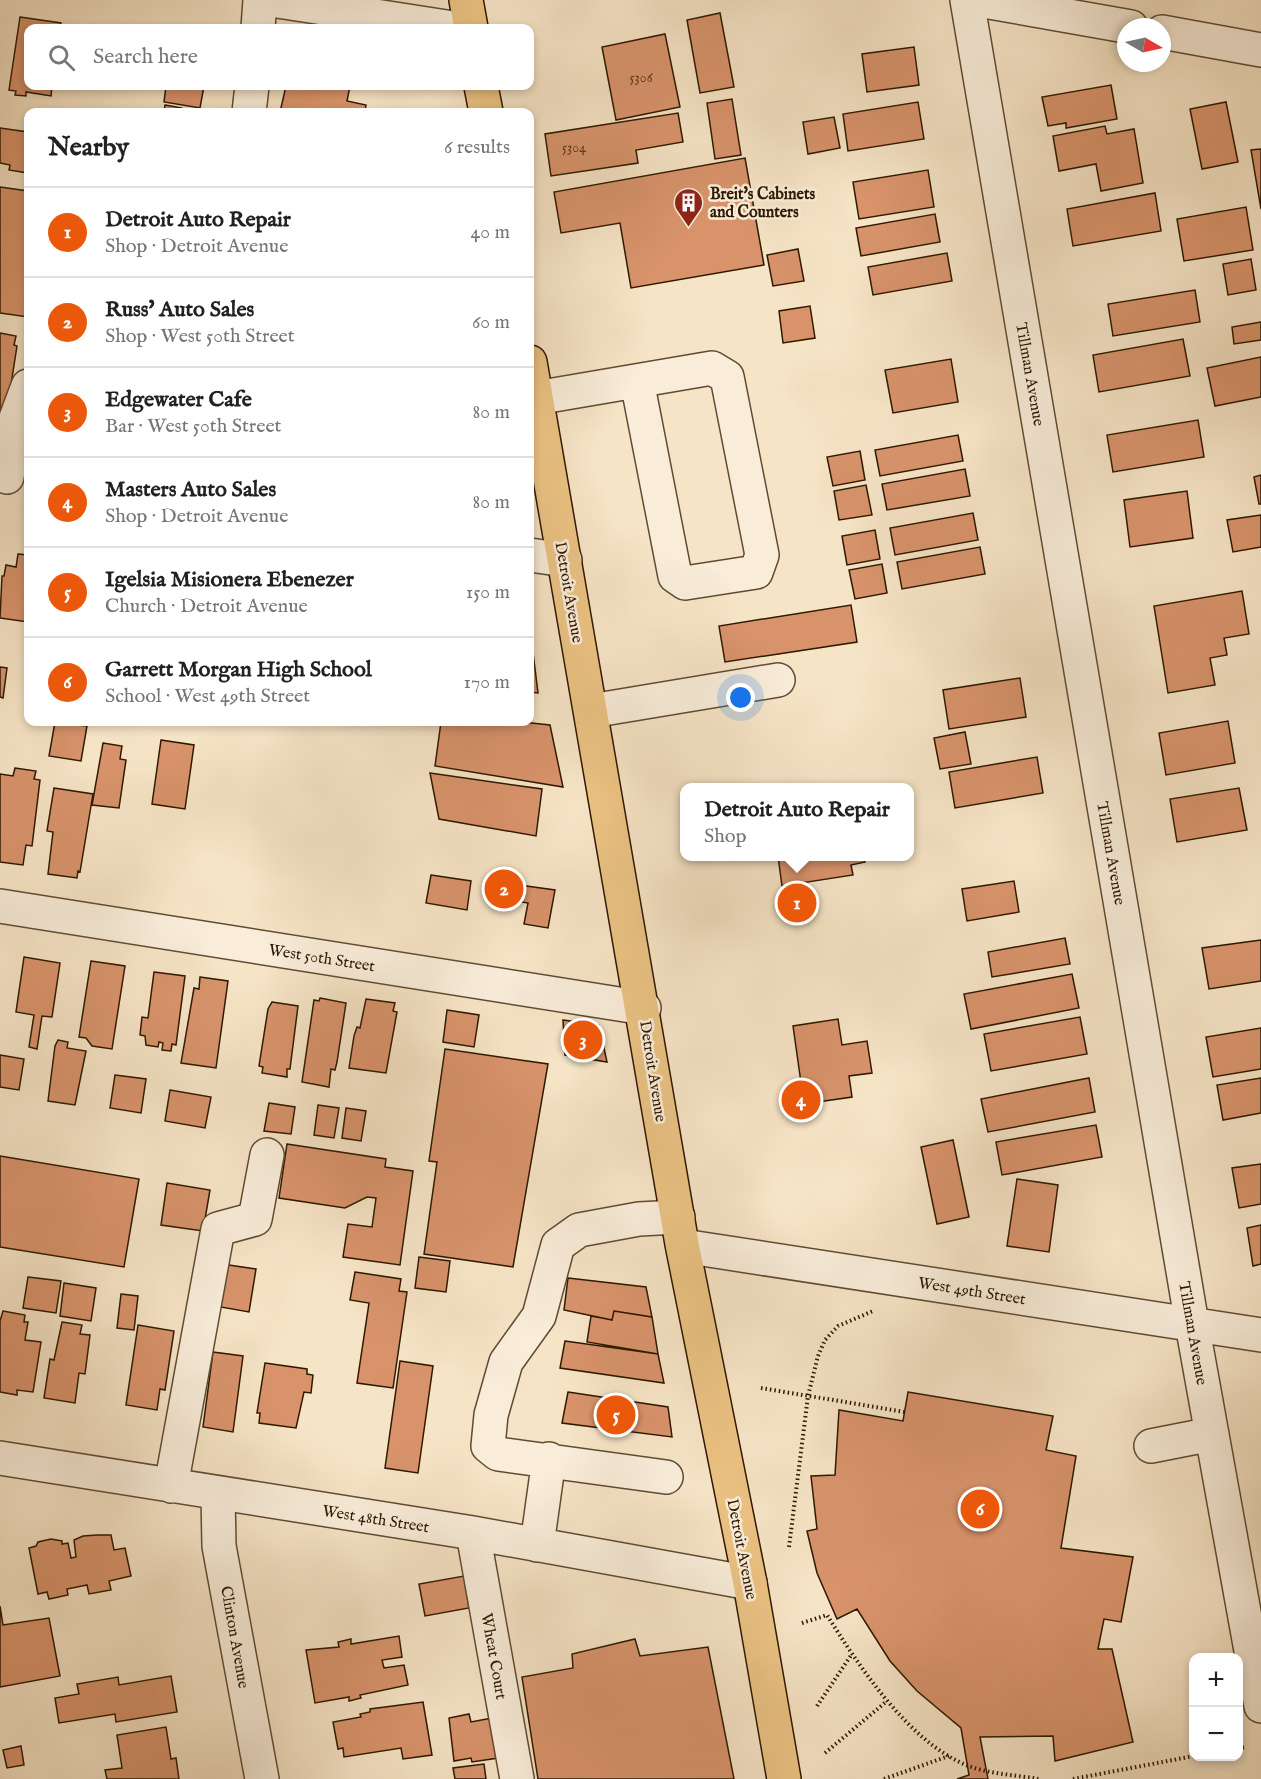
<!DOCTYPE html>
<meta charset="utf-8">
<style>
:root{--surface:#fff;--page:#f6f6f6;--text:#222;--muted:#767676;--line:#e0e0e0;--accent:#ea580c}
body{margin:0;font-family:"IM FELL English",serif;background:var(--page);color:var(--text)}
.controls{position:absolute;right:18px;bottom:18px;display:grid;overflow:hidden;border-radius:12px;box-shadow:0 3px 9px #0003}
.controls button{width:54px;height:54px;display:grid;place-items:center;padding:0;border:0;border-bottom:2px solid var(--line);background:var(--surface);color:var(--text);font:30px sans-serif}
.compass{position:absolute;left:1117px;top:18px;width:54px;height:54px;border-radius:50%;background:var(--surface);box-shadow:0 3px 9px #0003;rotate:99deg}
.you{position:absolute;left:741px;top:698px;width:21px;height:21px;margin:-15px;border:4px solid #fff;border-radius:50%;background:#1a73e8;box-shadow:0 0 0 9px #1a73e833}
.badge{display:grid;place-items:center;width:39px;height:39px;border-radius:50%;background:var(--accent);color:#fff;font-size:20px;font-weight:700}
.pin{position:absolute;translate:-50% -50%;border:3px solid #fff;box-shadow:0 2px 6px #0006}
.popup{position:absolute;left:680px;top:783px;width:234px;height:78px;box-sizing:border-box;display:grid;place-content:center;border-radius:12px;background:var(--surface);filter:drop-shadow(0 2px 4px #0005);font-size:20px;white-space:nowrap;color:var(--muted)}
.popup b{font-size:22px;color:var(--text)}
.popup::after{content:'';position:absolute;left:50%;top:100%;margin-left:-12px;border:12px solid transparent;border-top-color:var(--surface)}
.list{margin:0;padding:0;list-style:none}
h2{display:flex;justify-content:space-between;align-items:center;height:78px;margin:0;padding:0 24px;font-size:26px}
h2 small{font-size:20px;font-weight:400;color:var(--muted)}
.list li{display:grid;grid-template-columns:39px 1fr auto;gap:18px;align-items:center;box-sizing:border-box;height:90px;padding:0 24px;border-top:2px solid var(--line)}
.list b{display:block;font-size:22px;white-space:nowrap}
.list p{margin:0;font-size:20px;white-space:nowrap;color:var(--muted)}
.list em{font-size:20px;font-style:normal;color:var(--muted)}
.icon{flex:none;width:33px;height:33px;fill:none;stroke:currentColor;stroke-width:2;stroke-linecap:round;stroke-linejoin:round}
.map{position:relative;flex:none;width:1261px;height:1779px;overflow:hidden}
.search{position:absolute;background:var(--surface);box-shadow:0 3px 9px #0003;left:24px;top:24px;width:510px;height:66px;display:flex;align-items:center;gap:15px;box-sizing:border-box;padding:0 21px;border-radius:12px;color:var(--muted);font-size:22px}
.panel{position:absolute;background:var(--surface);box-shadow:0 3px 9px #0003;left:24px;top:108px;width:510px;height:618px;border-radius:12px}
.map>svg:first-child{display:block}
</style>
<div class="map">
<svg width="1261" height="1779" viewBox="0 0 1261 1779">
<rect width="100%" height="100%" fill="#f6e4c6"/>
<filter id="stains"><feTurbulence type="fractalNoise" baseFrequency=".00333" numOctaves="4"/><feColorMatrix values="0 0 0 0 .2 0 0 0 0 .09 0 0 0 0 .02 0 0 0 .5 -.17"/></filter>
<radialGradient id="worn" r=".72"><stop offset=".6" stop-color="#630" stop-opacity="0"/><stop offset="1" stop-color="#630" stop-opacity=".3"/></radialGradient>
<!-- building -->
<path fill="#d8936b" stroke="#2e1800" stroke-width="1.5" d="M720,13L734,87L700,93L687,20Z
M20,17L61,23L60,28H28V86H52L51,96L26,92V96L15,95L16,91L9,90Z
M665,34L680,107L616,120L602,47Z
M914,47L919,85L867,92L862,54Z
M1111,85L1117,119L1066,128V123L1048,126L1042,97Z
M166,86H204L200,108L164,102Z
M286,86H350L347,101L366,105L365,112H280Z
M732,99L741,155L715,159L707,103Z
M918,102L924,139L848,151L843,114Z
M1226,102L1238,162L1202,169L1190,109Z
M165,105L182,108L181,112H164Z
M678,113L683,142L636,150L638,163L551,176L545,134Z
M834,117L840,148L808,154L803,122Z
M1105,126L1107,134L1134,129L1143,183L1101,191L1096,164L1059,171L1053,136Z
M0,128L28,132V173L9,170L10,165L0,163Z
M1261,149V209L1251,150Z
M745,158L764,265L631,288L620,223L561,233L554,192Z
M928,170L934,207L859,219L853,182Z
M0,187L28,191V317L0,313Z
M1155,193L1161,231L1073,246L1067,209Z
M1246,207L1253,250L1184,261L1177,219Z
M935,214L940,242L861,256L856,228Z
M798,249L804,281L773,286L767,255Z
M947,253L952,281L873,295L868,267Z
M1251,259L1256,290L1228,295L1223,264Z
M1195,290L1200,322L1113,336L1108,304Z
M810,306L815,338L783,343L779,311Z
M1261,322V340L1234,344L1232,327Z
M0,333L16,336L14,345L17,346L7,410L0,417Z
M1183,339L1190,376L1099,392L1093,355Z
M1261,357V397L1215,406L1207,368Z
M951,359L958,402L893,413L885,370Z
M1198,420L1204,457L1113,472L1107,435Z
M958,435L963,461L880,476L875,450Z
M860,451L865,480L833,486L827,457Z
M965,469L970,496L887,510L882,484Z
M1261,475V504H1259L1254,477Z
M866,485L872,515L839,520L834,491Z
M1187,491L1193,538L1130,547L1124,500Z
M973,513L978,540L895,555L890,528Z
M1261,515V547L1233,552L1227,520Z
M875,530L880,559L847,565L842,536Z
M980,547L985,574L902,589L897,562Z
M18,554L28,555V622L0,618L2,576H4L6,565L16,567Z
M882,564L887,593L855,599L849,570Z
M1242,591L1249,634L1224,638L1227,655L1210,658L1215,685L1168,693L1154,606Z
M851,605L857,642L725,662L719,626Z
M530,628L538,693L530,692Z
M0,667L7,668L3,698L0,697Z
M1020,678L1026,717L949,729L943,690Z
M1228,721L1235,763L1166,775L1159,733Z
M55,722L87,726L81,761L49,756Z
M441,722H522L550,725L563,787L435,766Z
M965,732L971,764L940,769L934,738Z
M161,740L194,745L185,809L152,804Z
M103,743L122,746L120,759L126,760L119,808L92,805Z
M1037,757L1043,793L955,808L949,772Z
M15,768L36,771L34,779L40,780L32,846L26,845L23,865L0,862V774L13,776Z
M430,773L542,789L536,836L439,819Z
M54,788L93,794L80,872L78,871L77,878L48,874L53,832L47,831Z
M1239,788L1247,830L1177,842L1170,799Z
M778,856H864L865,862L851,865L853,875L782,886Z
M431,875L471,881L467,910L426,903Z
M1014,881L1019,912L967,921L962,889Z
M519,885L555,890L548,928L524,924L528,903L516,901Z
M1065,938L1070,964L992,977L988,952Z
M1261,940V981L1209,989L1202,948Z
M24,957L60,963L52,1017L42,1016L37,1049L29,1047L34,1015L16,1012Z
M91,961L125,966L112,1049L92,1046L86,1038L79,1037Z
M154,972L185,976L176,1045L172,1044L171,1051L162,1050L163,1043L159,1042L158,1047L146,1045L145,1036L140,1035L142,1017L148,1018Z
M1072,974L1079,1008L971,1029L964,994Z
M200,977L228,981L216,1068L181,1063L194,988L199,989Z
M320,998L346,1003L337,1062L335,1070L331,1069L329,1087L302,1082L314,1000L319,1001Z
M366,999L395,1003L393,1011L397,1012L386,1073L349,1068L354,1036L357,1027L360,1028Z
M272,1002L298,1006L290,1069H287V1077L262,1073L263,1067L259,1066L268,1009Z
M447,1010L479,1015L474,1047L443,1042Z
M1080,1017L1087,1054L991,1071L984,1034Z
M838,1019L842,1045L867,1041L872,1073L849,1076L852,1097L804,1104L793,1026Z
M563,1020L599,1025L607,1062L565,1055Z
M1261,1028V1069L1213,1077L1206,1037Z
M58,1040L68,1042L67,1048L86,1051L75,1105L48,1101L55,1046Z
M445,1049L548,1064L513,1267L424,1254L437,1162L429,1161Z
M0,1055L24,1059L19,1090L0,1087Z
M115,1075L146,1079L141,1113L110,1108Z
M1089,1078L1095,1112L988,1132L981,1099Z
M1261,1078V1113L1223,1120L1217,1085Z
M170,1090L211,1097L205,1128L165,1121Z
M269,1103L295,1107L291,1134L264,1131Z
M318,1105L339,1108L334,1138L314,1135Z
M346,1108L366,1111L361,1141L342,1138Z
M1096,1125L1102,1157L1002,1175L996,1142Z
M953,1140L969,1217L937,1224L921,1147Z
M287,1144L386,1159L385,1167L413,1171L400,1265L343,1257L348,1224L372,1227L376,1198L367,1197L345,1208L279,1198Z
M0,1156L139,1179L124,1267L0,1247Z
M1261,1164V1204L1239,1208L1232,1168Z
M1017,1179L1058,1185L1049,1252L1007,1246Z
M167,1183L210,1190L203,1231L161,1225Z
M1261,1225V1264L1253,1266L1247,1228Z
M419,1257L450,1261L446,1292L415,1288Z
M222,1264L256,1269L249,1312L215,1306Z
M355,1272L401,1279L399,1291L407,1292L393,1388L357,1383L369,1303L350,1300Z
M28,1277L61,1281L56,1313L23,1308Z
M568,1278L646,1287L652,1317L614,1311L612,1320L564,1310Z
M64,1283L96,1288L91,1321L60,1316Z
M121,1294L138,1296L134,1330L117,1328Z
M3,1311L25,1315L24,1322H28L25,1340L41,1342L33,1392L17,1390V1395L0,1392V1321Z
M614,1311L652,1317L658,1354L587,1342L591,1316L612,1320Z
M62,1322L82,1325L80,1334L90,1335L85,1374L79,1373L75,1403L44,1398L50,1359L54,1360Z
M138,1325L174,1331L165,1390L160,1389L157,1410L126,1405Z
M565,1341L658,1354L664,1383L560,1368Z
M213,1352L243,1356L233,1432L203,1427Z
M400,1361L433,1366L418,1473L385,1468Z
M265,1363L307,1369V1374L313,1375L311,1393L304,1392L296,1428L259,1423L260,1413H257Z
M568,1392L668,1407L672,1437L562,1423Z
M908,1392L1053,1416L1046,1450L1076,1456L1061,1548L1133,1557L1121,1622L1104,1619L1098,1649H1112L1133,1742L1055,1761L1053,1736L980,1737L988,1779H957L969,1775L961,1728L917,1691L890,1661L857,1609L837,1619L817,1573L807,1531L817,1529L811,1476L835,1475L839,1410L903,1421Z
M97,1535H111L114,1550L125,1548L131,1576L109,1581L111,1590L89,1594L87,1585L67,1589L68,1595L49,1599L47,1592L38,1594L29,1548L36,1546L38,1542L51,1539L62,1541V1544L68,1543L71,1558L76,1557L74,1540L83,1536Z
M464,1576L469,1608L425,1616L419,1584Z
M0,1606L3,1625L49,1618L60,1676L0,1687Z
M399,1636L402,1657L382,1660L384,1668L404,1665L408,1685L360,1695L361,1698L349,1701V1697L315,1703L306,1650L339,1647L338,1642L351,1639V1644Z
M635,1639L640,1656L708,1647L734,1779H538L522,1677L573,1668L572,1654Z
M171,1676L177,1712L116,1722L115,1714L59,1723L55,1698L79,1694L77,1684L118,1677L119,1685Z
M423,1702L432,1755L403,1759L401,1748L344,1757L343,1748L338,1749L333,1722L361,1717L360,1714L370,1712V1709Z
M469,1714L471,1722L498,1717L505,1757L472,1762L471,1758L454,1761L449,1718Z
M166,1727L171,1759L176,1758L179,1779H107L105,1770L122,1768L117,1735Z
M21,1746L24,1765L7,1768L3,1750Z
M484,1764L486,1779H455L453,1768Z"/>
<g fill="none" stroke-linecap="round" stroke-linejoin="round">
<defs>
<path id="minor" d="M271,0L453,28
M967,0L1192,1324L1261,1706
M978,0L1131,27
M258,28L260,0
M1162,32L1261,50
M249,112L252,86
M536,398L712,368L727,377L762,555L756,572L685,583L675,576L637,381
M7,477L16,418L28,386
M530,555L565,560
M591,711L778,680
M0,906L644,1008
M683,1246L1261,1335
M1151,1446L1212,1434
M0,1458L473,1533L750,1583
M666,1477L498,1454L488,1446L491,1415L506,1362L539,1316L558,1245L579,1230L639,1219L678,1217
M171,1486L218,1229L255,1219L267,1155
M218,1494L219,1546L262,1779
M473,1533L517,1779
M537,1545L549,1459"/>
<path id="major" d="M466,0L471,28
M481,86L486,112
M530,362L682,1244L750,1583L784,1779"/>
</defs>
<!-- minor casing -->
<use href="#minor" stroke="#604b32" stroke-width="36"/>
<!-- major casing -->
<use href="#major" stroke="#2e1800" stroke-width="36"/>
<!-- path -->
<path stroke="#2e1800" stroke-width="4" stroke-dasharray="1.5 3" stroke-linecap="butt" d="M761,1388L905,1412
M789,1547L808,1396L818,1356L825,1340L838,1326L873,1311
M802,1623L827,1615C859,1666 908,1741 966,1765C988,1774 1016,1775 1039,1779
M817,1706L852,1654
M1238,1748L1246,1747
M825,1753L887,1701
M884,1779L949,1756
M1073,1779L1194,1756"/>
<!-- minor -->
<use href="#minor" stroke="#f9edda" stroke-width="33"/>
<!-- major -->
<use href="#major" stroke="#ebc283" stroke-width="33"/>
</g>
<!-- icons -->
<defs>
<symbol id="building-pin" viewBox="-11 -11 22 30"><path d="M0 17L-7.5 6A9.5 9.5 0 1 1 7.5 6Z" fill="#8f2418" stroke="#f9edda"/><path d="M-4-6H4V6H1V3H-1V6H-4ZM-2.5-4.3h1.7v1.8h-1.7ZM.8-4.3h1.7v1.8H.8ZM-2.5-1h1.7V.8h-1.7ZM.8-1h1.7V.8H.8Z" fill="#fff"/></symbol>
</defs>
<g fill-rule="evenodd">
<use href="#building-pin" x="672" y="186" width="33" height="45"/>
</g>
<g text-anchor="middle" stroke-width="5" stroke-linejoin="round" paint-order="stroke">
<!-- number labels -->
<g font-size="14" fill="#58371b">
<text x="641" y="82">5306</text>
<text x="574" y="152">5304</text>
</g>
<!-- poi labels -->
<g font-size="16" font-weight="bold" fill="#2e1800" stroke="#f9edda" text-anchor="start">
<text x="710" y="199">Breit's Cabinets<tspan x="710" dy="18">and Counters</tspan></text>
</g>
<!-- street labels -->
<g font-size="16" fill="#2e1800" stroke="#f9edda">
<text transform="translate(1031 374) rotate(80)" y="6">Tillman Avenue</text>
<text transform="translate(570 592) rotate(80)" y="6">Detroit Avenue</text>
<text transform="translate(1112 853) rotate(80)" y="6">Tillman Avenue</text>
<text transform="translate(322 957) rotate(9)" y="6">West 50th Street</text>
<text transform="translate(654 1071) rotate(81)" y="6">Detroit Avenue</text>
<text transform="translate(972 1290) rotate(9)" y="6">West 49th Street</text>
<text transform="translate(1194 1333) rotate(80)" y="6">Tillman Avenue</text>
<text transform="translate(376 1518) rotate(9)" y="6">West 48th Street</text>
<text transform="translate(743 1549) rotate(79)" y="6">Detroit Avenue</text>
<text transform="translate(236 1637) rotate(80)" y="6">Clinton Avenue</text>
<text transform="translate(495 1656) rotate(80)" y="6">Wheat Court</text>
</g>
</g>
<rect width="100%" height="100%" filter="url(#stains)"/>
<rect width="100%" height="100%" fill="url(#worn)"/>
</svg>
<div class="controls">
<button>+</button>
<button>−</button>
</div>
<svg class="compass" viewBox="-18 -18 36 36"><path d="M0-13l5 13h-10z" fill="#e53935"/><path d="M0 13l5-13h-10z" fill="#767676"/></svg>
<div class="you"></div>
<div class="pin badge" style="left:797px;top:903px">1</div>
<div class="popup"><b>Detroit Auto Repair</b>Shop</div>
<div class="pin badge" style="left:504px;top:889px">2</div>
<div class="pin badge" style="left:583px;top:1040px">3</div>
<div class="pin badge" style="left:801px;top:1100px">4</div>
<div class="pin badge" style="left:616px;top:1415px">5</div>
<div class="pin badge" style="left:980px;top:1509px">6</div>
<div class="search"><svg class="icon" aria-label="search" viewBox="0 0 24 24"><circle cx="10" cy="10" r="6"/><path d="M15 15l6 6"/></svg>Search here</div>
<section class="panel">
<h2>Nearby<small>6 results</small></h2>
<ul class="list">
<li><span class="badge">1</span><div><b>Detroit Auto Repair</b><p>Shop · Detroit Avenue</p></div><em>40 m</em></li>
<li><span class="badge">2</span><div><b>Russ' Auto Sales</b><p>Shop · West 50th Street</p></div><em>60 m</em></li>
<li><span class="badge">3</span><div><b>Edgewater Cafe</b><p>Bar · West 50th Street</p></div><em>80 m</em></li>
<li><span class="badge">4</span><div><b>Masters Auto Sales</b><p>Shop · Detroit Avenue</p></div><em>80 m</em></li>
<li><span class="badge">5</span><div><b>Igelsia Misionera Ebenezer</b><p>Church · Detroit Avenue</p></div><em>150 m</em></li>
<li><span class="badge">6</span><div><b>Garrett Morgan High School</b><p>School · West 49th Street</p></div><em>170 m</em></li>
</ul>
</section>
</div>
